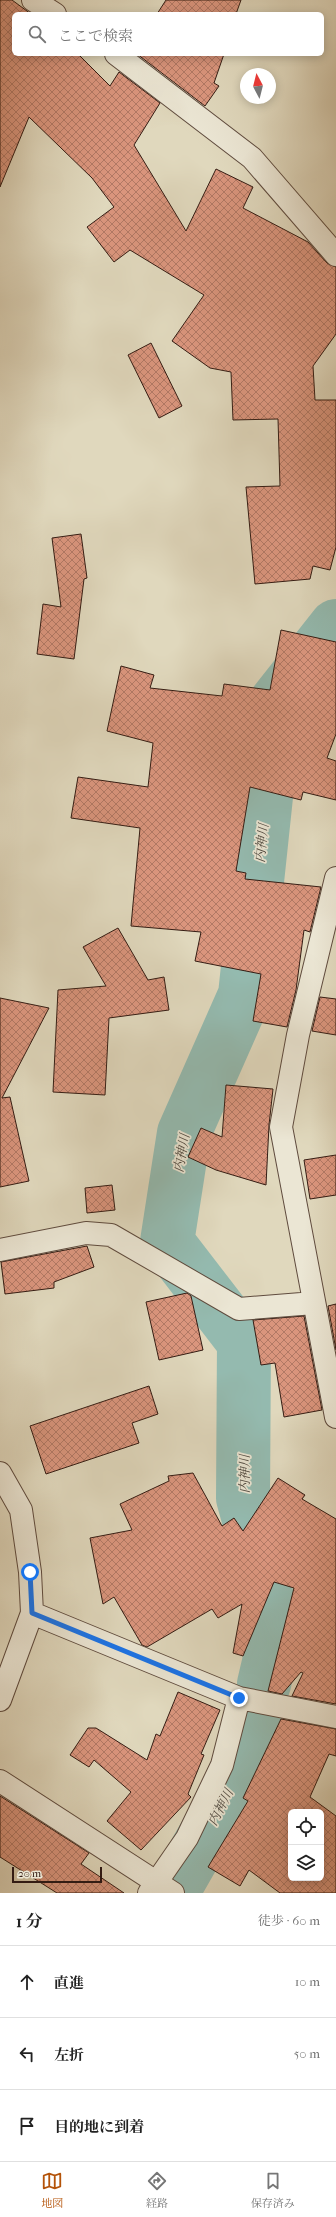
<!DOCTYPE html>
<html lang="ja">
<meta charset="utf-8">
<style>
:root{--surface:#fff;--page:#f2f2f2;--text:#222;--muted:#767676;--line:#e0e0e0;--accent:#b45309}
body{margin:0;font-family:"IM FELL French Canon","Noto Serif JP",serif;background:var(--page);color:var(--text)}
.controls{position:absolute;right:12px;bottom:12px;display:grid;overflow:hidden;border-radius:6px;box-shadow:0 2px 10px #0003}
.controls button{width:36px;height:36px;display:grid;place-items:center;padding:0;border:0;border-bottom:1px solid var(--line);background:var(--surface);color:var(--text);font:20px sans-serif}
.compass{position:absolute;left:240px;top:68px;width:36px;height:36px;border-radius:50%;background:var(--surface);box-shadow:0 2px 10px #0003;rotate:353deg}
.scale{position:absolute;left:12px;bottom:10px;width:90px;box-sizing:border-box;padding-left:4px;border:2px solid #341c13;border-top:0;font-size:11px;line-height:14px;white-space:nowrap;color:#341c13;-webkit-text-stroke:3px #ebe6d4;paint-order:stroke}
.stop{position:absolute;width:12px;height:12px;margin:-9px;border:3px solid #1a73e8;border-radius:50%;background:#fff}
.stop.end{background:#1a73e8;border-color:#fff;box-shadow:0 1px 4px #0008}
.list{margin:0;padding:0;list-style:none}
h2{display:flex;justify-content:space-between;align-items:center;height:52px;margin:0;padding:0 16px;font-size:17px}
h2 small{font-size:13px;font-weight:400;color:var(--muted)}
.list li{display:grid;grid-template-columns:26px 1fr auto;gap:12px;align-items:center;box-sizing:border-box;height:72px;padding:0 16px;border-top:1px solid var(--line)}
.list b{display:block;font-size:15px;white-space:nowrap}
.list em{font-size:13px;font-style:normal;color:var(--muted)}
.icon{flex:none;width:22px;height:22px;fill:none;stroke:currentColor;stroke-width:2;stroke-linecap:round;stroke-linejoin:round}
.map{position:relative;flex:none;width:336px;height:1893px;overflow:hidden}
.search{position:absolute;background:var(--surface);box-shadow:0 2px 10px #0003;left:12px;right:12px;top:12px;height:44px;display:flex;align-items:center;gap:10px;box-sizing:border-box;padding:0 14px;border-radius:6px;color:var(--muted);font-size:15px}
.sheet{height:268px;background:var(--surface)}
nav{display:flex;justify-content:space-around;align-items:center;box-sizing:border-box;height:56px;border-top:1px solid var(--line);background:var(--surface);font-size:11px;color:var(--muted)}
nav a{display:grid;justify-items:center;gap:2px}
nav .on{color:var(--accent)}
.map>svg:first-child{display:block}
</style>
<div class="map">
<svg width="336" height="1893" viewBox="0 0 336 1893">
<defs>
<pattern id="building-cross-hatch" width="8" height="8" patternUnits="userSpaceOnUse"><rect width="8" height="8" fill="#da957d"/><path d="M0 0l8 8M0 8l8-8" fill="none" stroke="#b27965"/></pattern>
</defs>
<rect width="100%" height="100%" fill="#e0d8bd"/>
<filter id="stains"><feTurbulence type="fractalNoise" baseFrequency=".005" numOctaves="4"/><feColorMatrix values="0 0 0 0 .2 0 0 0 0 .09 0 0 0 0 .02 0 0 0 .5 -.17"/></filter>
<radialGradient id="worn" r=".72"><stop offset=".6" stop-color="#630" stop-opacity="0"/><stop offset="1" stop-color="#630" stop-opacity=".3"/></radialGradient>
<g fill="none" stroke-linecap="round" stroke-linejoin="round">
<!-- river -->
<path stroke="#94baaf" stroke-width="54" d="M264,1684L275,1637L257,1549L243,1498L244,1342L167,1242L184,1133L245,995L276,702L336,626
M172,1893L225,1800L257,1715"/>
</g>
<!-- building -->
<path fill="url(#building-cross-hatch)" stroke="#341c13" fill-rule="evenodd" d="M0,0H12L31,14H14V54H78L110,86L119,72L160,103L134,145L186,231L216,169L253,187L243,208L308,242L327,263L336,267V334L313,366L315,400H336V547L330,570L313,566L310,579L255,584L246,487L280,486L278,419L233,420L231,372L210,368L172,341L204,295L130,250L114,262L87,227L114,207L92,178L29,117L0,187Z
M166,0H241L236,14H157Z
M137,54H224L214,83L219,86L205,106Z
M151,343L182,406L159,418L128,355Z
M81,534L87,578L84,579L74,659L37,654L43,604L61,607L52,538Z
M281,630L336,642V734L327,758L336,761V800L303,792L301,800L250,787L236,871L246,873L245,879L321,887L310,932L304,930L296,990L287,1027L253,1021L261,974L195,961L201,932L131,926L140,828L71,818L78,777L148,787L153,743L107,731L121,666L154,675L150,688L222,696L224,684L270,690Z
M118,928L148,980L164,977L169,1010L109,1018L105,1095L53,1092L58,990L106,986L83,947Z
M320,997L336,999V1035L312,1031Z
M0,998L49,1008L2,1098L10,1097L29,1181L0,1187Z
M226,1085L273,1089L269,1125L266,1185L216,1170L188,1157L201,1128L222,1137Z
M336,1155V1195L310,1199L304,1160Z
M112,1185L115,1210L87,1213L85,1188Z
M87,1246L94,1267L54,1282V1288L5,1294L1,1262Z
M187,1293L191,1296L203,1350L159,1360L146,1302Z
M336,1304V1350L328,1306Z
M304,1316L322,1410L284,1417L275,1363L261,1365L253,1320Z
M149,1386L158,1414L132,1423L139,1443L46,1474L30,1426Z
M193,1473L222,1526L234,1518L243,1531L278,1478L305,1495L302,1499L336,1519V1704L292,1696L303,1673L301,1672L282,1694L268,1691L294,1588L274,1582L243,1656L233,1653L242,1604L218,1618L212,1609L147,1647L142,1645L114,1597L103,1604L90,1538L132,1530L120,1504L169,1481L168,1476Z
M178,1692L220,1710L201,1754L204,1755L188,1794L191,1797L141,1850L107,1821L131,1792L94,1760L89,1767L70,1755L88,1728H96L147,1760L156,1734L160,1736Z
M281,1719L336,1729V1756L329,1754L310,1797L336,1816V1893H280L249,1870L240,1886L208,1867L248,1801L243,1798ZM291,1812H321V1878H291Z
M0,1796L89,1853L81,1864L124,1893H57L0,1857Z"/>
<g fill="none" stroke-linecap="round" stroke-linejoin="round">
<defs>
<path id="minor" d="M33,0L55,14
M116,54L252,158L336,255
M336,878L298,1035L281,1127L336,1417
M0,1250L86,1233L111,1235L239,1309L314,1303
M0,1473L21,1510L30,1572L32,1613L0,1700
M32,1613L239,1698L336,1717
M0,1781L173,1893
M149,1893L187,1838L222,1765L239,1698"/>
</defs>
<!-- minor casing -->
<use href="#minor" stroke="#5f4b3e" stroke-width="24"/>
<!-- minor -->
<use href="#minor" stroke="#ebe6d4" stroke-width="22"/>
</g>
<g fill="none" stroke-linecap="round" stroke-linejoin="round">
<!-- route -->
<path stroke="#1a73e8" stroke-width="5" d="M30,1572L32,1613L239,1698"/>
</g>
<g text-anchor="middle" stroke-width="3.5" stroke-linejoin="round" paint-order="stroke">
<!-- water labels -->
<g font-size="13" font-style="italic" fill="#514b42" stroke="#ebe6d4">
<text transform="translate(261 843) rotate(-84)" y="5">内神川</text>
<text transform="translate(181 1153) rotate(-80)" y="5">内神川</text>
<text transform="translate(244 1474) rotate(-90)" y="5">内神川</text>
<text transform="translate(220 1807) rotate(-63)" y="5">内神川</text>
</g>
</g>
<rect width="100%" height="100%" filter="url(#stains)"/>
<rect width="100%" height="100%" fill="url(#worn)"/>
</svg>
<div class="controls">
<button><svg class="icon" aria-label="locate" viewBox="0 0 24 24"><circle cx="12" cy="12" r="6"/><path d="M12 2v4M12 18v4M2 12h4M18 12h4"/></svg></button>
<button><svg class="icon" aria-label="layers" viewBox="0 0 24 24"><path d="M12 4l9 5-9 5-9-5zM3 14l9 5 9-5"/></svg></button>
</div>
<svg class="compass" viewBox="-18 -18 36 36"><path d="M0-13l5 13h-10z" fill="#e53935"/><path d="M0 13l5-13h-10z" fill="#767676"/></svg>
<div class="scale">20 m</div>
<div class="stop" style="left:30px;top:1572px"></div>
<div class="stop end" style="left:239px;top:1698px"></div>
<div class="search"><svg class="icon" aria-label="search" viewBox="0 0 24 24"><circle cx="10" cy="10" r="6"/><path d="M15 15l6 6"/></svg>ここで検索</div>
</div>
<section class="sheet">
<h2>1 分<small>徒歩 · 60 m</small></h2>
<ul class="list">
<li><svg class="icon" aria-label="ahead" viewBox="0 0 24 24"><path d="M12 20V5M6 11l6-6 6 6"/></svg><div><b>直進</b></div><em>10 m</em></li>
<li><svg class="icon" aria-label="left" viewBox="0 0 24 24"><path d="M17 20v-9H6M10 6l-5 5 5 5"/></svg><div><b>左折</b></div><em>50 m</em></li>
<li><svg class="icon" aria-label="arrive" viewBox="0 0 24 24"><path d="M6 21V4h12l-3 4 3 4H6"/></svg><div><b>目的地に到着</b></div></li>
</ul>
</section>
<nav>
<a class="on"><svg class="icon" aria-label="map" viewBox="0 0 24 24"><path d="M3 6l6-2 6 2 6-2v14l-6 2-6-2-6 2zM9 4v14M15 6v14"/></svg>地図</a>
<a><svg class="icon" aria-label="directions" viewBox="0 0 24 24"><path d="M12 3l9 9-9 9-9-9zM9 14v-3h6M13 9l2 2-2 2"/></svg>経路</a>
<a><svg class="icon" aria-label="saved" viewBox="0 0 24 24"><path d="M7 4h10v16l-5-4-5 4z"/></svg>保存済み</a>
</nav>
